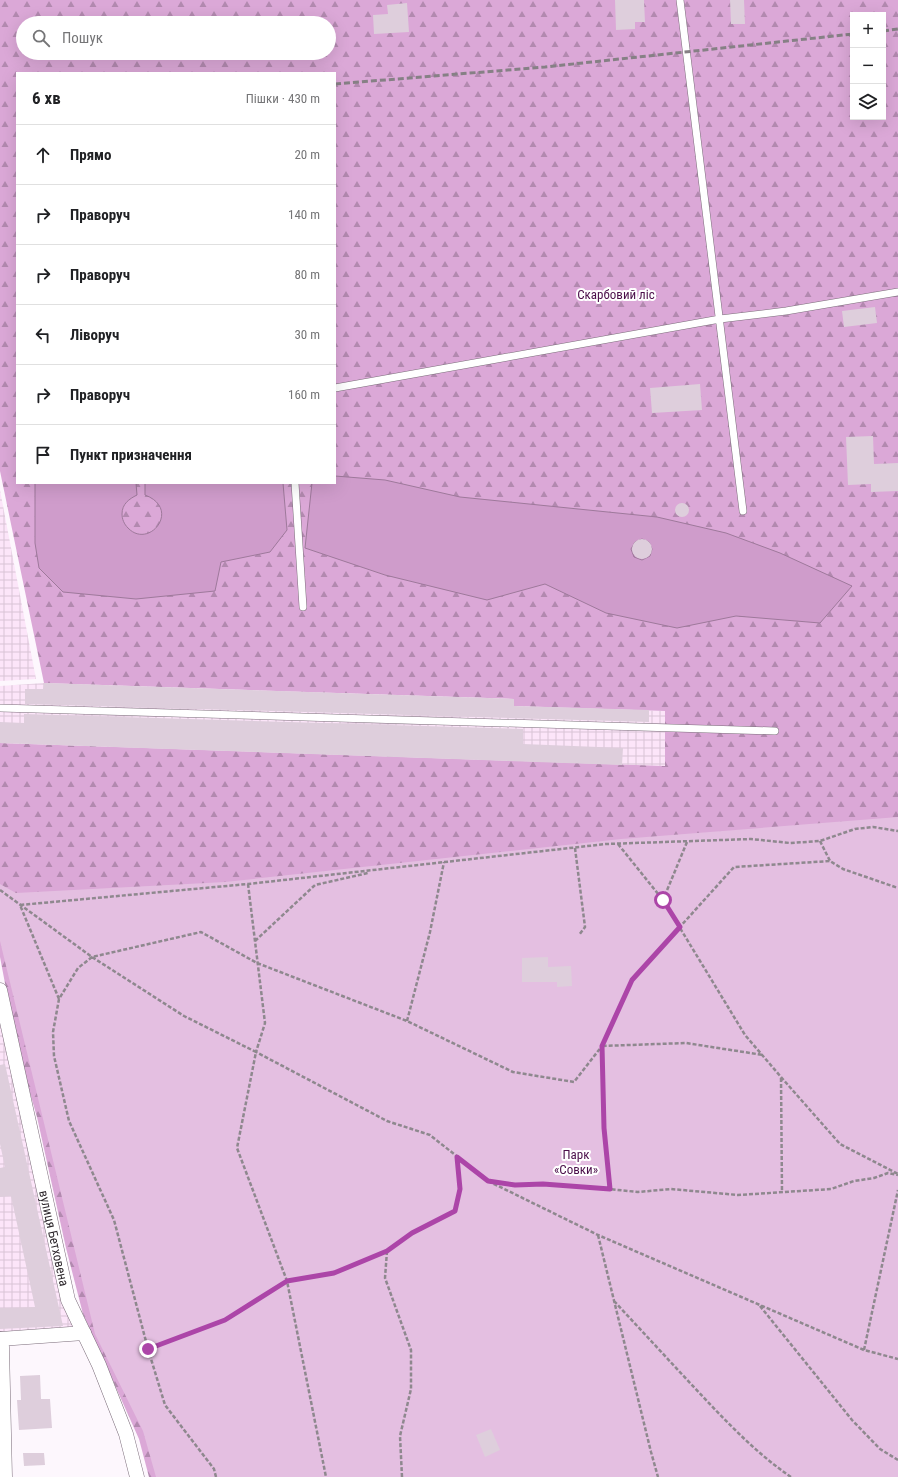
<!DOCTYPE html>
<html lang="uk">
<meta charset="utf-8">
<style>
:root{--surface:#fff;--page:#f2f2f2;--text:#202124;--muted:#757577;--line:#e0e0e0}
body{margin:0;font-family:"Roboto Condensed",sans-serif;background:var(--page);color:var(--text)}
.controls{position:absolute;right:12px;top:12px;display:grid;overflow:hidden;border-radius:0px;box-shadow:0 4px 16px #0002}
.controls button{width:36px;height:36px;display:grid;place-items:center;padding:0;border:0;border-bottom:1px solid var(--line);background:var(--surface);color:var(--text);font:20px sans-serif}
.stop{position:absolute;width:12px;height:12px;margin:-9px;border:3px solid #ac45a8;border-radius:50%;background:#fff}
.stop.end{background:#ac45a8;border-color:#fff;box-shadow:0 1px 4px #0008}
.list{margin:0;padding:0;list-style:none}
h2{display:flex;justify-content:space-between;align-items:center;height:52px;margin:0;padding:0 16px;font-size:17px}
h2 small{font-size:13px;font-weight:400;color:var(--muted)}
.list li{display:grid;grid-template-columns:26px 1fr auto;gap:12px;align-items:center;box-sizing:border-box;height:60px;padding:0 16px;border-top:1px solid var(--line)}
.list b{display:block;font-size:15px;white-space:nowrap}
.list em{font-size:13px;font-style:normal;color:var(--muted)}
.icon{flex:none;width:22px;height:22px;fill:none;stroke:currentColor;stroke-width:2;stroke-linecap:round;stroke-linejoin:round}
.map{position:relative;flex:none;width:898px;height:1477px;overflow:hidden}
.search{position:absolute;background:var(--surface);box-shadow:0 4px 16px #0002;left:16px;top:16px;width:320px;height:44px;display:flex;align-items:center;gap:10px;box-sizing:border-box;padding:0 14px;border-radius:22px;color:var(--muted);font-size:15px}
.panel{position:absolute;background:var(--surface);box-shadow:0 4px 16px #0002;left:16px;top:72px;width:320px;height:412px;border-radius:0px}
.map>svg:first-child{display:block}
</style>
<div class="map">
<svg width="898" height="1477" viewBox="0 0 898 1477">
<defs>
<pattern id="industrial-grid" width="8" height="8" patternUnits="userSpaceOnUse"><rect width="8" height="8" fill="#fce5f9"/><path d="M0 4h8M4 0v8" fill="none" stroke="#d8c4d6"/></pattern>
<pattern id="forest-firs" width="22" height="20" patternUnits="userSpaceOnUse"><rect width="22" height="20" fill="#dba8d7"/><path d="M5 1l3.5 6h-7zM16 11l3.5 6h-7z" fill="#b289af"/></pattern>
</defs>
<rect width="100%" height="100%" fill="#fdf7fd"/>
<!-- industrial -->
<path fill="url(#industrial-grid)" d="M0,490L36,679L0,681Z
M44,683L514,699V706L665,711V766L0,743V686Z
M0,990L68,1300L84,1333L0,1339Z"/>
<!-- forest -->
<path fill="url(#forest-firs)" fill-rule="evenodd" d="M0,0H898V1477H149L139,1439L83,1314L66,1248L37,1117L18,1052L0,957V743L665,766V711L514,706V699L44,683L0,471ZM853,15H883V117H853ZM23,23H329V53H23ZM17,73H335V483H17Z"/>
<!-- park -->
<path fill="#e4bfe1" d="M898,817V1477H156L143,1431L95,1334L0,941V884L16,893L225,882L621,839Z"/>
<!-- water -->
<path fill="#cf9ccb" stroke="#9e799b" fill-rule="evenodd" d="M335,476L385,480L460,497L657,517L726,533L780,553L852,586L820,623L736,616L677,628L606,613L545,584L487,600L385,575L305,548L312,483H335ZM642,539L649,542L652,549L650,556L642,560L634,557L631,549L635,542Z
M35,483H136L137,495C129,499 122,504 122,514C122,519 124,524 128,528C149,550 182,509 145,495V483H283L287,530L270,552L221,562L215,591L136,599L63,592L39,568L35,543Z"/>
<!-- building -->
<path fill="#decedc" d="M615,0H644L645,22H635V29L616,30Z
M730,0H744L745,24H731Z
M407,3L409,32L374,34L373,15L388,14L387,5Z
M875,307L877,323L844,327L842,311Z
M700,384L702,410L652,413L650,388Z
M873,436L874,464L898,463V491L871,492V484L848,485L846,437Z
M675 510a7 7 0 1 1 14 0a7 7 0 1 1-14 0Z
M632 549a10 10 0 1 1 20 0a10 10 0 1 1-20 0Z
M44,683L514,699V706L649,710V722L25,704V689H43Z
M24,714L523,729V744L623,748L622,765L0,743V722L24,723Z
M548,957V967L571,966L572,986L557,987V982H522V958Z
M5,1064L63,1326L0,1329V1308L35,1307L11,1196L0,1197V1168L5,1167L0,1144V1065Z
M40,1375L41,1399H50L52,1428L19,1430L17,1400H21L20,1376Z
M491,1429L500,1450L485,1457L476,1435Z
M23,1453H44L45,1465L24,1466Z"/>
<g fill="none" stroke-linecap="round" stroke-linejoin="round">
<defs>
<path id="service" d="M680,0L743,511
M335,388L720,319L786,311L898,292
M295,483L303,607
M0,708L775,731"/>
<g id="minor">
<path id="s1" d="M0,990L68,1300L99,1365L126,1434L137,1477"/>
<path d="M0,1339L84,1333"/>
<path d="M1,1339L2,1347L5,1477"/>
</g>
</defs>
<!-- service casing -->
<use href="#service" stroke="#7b6d7a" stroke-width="8"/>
<!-- minor casing -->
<use href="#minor" stroke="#7b6d7a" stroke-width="15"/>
<!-- path -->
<path stroke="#8e888e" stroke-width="2.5" stroke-dasharray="4 2" stroke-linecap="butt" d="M820,841L830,861
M687,842L663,900L745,1035L781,1077L840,1144L898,1174
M618,844L663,900
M575,848L585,927L579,935
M248,884L265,1023L256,1052L387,1121L430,1135L488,1181L598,1235L864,1350L898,1359
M0,890L92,957L184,1016L256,1052L237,1148L287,1281L326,1477
M255,941L315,885L368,873
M59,999L20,905L248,884L606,844L751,839L790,843L820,841L855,829L873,827L898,831
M407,1021L430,932L444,862
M781,1078L782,1192
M492,1182L515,1185L543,1184L599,1188L638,1192L671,1189L738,1195L831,1189L854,1181L874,1178L888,1173L898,1175
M610,1189L604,1128L602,1046L686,1043L763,1055
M598,1235L651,1452L658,1477
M387,1251L385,1278L411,1350V1389L400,1436L402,1477
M614,1301C640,1329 665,1356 691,1384C722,1417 753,1451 791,1477
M760,1306L852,1420L880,1449L898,1460
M148,1349L225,1320L287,1281L333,1273L387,1251L412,1233L455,1211L460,1189L457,1157
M864,1350L898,1190
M216,1477L214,1469L165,1405L148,1349L114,1220L69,1121L54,1056L53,1032L59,999L78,968L92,957L201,932L257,963L407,1021L513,1072L574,1082L602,1046L632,980L734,867L830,861L843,869L898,888"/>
<!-- service -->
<use href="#service" stroke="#fff" stroke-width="7"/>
<!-- minor -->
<use href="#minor" stroke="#fff" stroke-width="14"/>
<!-- rail -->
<path stroke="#868085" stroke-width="3" stroke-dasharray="6 3" stroke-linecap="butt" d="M883,31L898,29
M335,84L545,67L853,34"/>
</g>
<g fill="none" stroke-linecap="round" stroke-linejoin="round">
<!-- route -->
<path stroke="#ac45a8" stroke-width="5" d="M148,1349L225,1320L287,1281L334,1273L387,1251L412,1233L455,1211L460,1189L457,1157L488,1181L515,1185L543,1184L610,1189L604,1128L602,1046L632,980L680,927L663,900"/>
</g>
<g text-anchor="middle" stroke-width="4" stroke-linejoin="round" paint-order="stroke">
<!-- park labels -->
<g font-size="13" fill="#4b0f4a" stroke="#fff">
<text x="616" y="299">Скарбовий ліс</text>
<text x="576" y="1159">Парк<tspan x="576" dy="15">«Совки»</tspan></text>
</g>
<!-- street labels -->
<g font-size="13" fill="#2d272c" stroke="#fff">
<text dy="5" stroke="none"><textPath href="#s1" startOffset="254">вулиця Бетховена</textPath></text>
</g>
</g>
</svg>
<div class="controls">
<button>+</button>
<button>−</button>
<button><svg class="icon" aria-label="layers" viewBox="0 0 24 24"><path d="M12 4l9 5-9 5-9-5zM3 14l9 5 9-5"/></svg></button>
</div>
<div class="stop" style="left:663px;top:900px"></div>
<div class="stop end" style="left:148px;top:1349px"></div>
<div class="search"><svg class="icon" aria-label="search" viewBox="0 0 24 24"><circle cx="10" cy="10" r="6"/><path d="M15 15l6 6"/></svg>Пошук</div>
<section class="panel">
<h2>6 хв<small>Пішки · 430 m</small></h2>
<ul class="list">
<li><svg class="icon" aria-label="ahead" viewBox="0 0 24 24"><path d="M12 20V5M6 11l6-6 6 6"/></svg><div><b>Прямо</b></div><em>20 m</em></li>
<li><svg class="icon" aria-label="right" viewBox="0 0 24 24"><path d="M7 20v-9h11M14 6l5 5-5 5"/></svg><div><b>Праворуч</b></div><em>140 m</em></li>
<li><svg class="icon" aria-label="right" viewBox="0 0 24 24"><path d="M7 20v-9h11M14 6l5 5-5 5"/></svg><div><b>Праворуч</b></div><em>80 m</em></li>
<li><svg class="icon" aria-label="left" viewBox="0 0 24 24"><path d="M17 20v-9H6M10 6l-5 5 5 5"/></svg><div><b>Ліворуч</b></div><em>30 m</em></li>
<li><svg class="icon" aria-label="right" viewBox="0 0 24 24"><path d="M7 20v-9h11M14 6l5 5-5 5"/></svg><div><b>Праворуч</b></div><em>160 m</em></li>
<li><svg class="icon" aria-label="arrive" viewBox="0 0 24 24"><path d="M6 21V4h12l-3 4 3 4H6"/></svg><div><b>Пункт призначення</b></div></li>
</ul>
</section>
</div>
